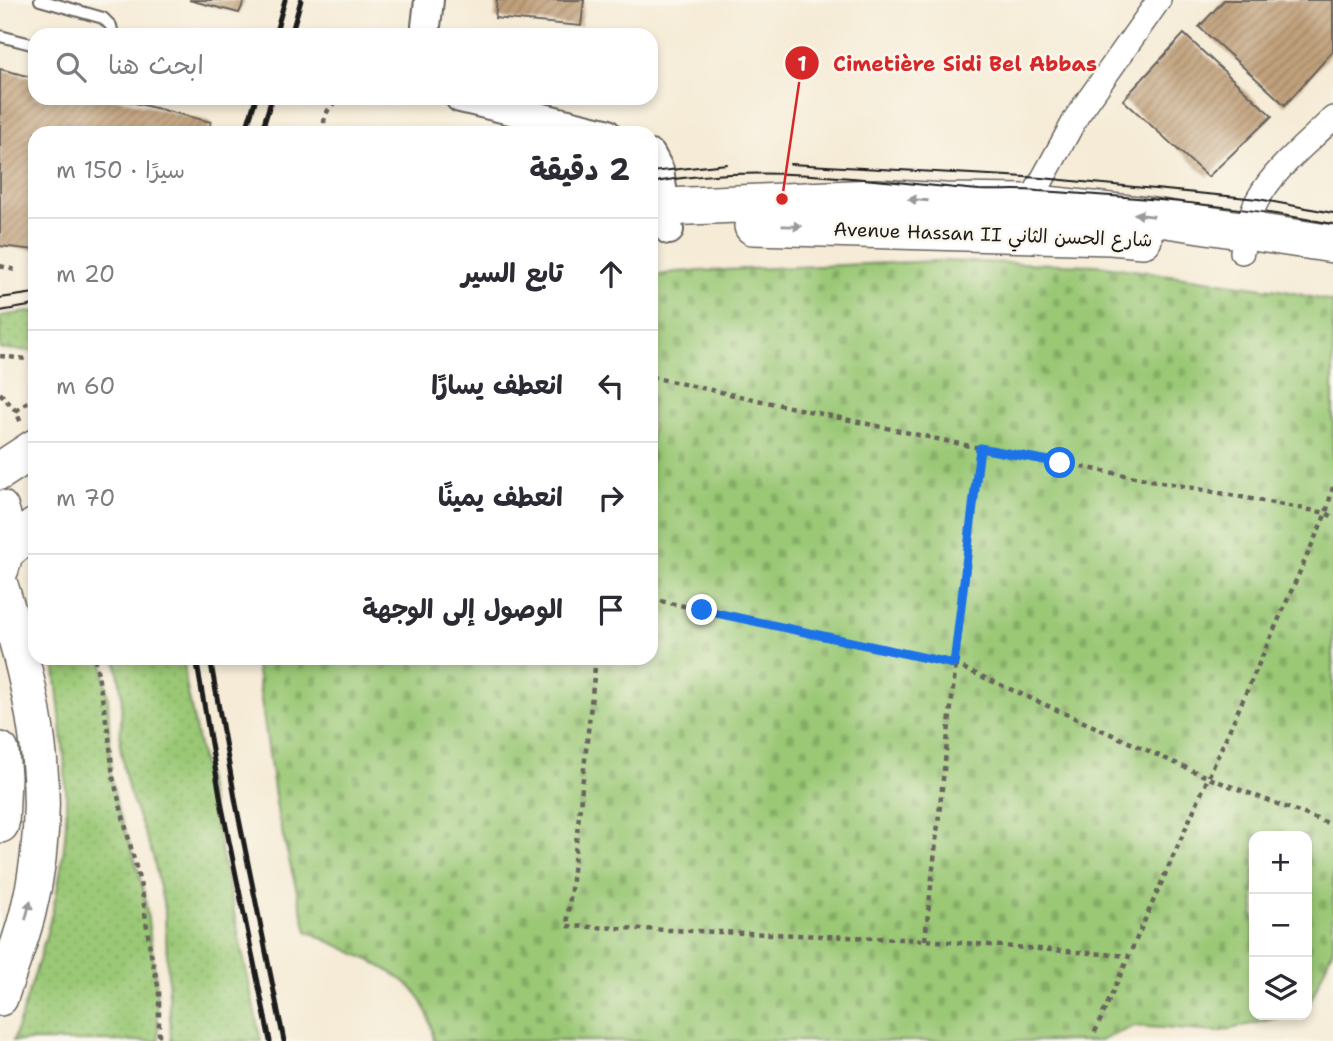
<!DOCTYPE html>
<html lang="ar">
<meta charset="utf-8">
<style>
:root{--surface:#fff;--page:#f2f2f3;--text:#2b2b33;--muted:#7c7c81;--line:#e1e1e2}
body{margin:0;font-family:"Shantell Sans","Playpen Sans Arabic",sans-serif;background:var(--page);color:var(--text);direction:rtl}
.controls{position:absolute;right:21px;bottom:21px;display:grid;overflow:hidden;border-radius:14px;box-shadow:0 4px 10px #0003}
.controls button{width:63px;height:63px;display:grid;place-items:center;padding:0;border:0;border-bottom:2px solid var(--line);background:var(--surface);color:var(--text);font:35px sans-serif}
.stop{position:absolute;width:21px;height:21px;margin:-16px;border:5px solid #1a73e8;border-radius:50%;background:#fff}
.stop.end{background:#1a73e8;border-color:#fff;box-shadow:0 2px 7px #0008}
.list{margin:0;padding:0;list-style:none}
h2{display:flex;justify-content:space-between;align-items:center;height:91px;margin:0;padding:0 28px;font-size:30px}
h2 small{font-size:23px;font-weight:400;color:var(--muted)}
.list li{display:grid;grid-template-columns:46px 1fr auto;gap:21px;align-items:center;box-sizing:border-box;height:112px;padding:0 28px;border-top:2px solid var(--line)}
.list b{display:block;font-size:26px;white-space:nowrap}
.list em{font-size:23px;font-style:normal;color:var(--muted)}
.icon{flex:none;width:38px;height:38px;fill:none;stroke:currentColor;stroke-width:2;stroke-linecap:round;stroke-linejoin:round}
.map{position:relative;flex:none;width:1333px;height:1041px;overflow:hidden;direction:ltr}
.search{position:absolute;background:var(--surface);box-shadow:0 4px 10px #0003;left:28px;top:28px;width:630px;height:77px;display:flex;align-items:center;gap:18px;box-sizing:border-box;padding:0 24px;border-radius:21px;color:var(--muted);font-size:26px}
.panel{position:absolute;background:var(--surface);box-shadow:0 4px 10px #0003;left:28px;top:126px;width:630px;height:539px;border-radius:21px;direction:rtl}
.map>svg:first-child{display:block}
</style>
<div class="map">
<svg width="1333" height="1041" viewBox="0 0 1333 1041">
<defs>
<pattern id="grass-dots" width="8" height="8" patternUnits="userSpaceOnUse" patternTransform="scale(1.75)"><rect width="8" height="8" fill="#9ac875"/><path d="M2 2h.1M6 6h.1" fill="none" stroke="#84ab65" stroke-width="1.8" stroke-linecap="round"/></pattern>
<pattern id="cemetery-stones" width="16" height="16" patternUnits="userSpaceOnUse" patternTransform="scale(1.75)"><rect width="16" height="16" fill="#9ac875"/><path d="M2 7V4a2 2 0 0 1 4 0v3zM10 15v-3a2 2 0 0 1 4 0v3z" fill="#84ab65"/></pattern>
<pattern id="building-hatch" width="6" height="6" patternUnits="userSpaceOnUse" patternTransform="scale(1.75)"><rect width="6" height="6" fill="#c1a17c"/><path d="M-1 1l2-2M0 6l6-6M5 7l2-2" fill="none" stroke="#9c8265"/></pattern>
</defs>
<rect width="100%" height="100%" fill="#fbf7ec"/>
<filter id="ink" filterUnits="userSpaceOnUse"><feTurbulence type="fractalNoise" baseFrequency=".0143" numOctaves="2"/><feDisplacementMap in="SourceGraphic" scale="14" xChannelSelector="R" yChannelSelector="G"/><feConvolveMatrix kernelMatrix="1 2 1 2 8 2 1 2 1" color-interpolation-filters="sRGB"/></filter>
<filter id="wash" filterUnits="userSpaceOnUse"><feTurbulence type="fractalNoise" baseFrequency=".00686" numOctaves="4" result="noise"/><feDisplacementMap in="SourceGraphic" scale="28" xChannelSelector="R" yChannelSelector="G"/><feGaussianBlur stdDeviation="1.57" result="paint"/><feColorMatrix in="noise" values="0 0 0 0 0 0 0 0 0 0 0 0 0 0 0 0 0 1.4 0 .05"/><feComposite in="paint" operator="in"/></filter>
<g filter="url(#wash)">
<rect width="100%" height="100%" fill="#f5ebd6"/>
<!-- grass -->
<path fill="url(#grass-dots)" stroke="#5b7248" stroke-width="2" d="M35,311V351L0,349V316Z
M54,658H103L108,700L111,777L117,806L138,869L145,898L156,980L159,1041H13C36,970 62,898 66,823C68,768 59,713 54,658Z
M116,658H184L185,679L261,1041H171L165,912L153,856L129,792L124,770L120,745L122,697Z"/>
<!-- cemetery -->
<path fill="url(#cemetery-stones)" stroke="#5b7248" stroke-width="2" d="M936,261L1097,265L1285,291L1333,302V948L1307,1010V836H1254V1015H1290L1218,1032L1134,1026L1100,1041H434C431,1021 425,1000 410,986C383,963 339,947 307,931L278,816L255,658H651V277L675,272Z"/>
<g id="blocks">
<!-- building -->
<path fill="url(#building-hatch)" d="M189,0H245L239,13Z
M497,0H584L581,26L495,18Z
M1224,0H1333V51L1285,105L1199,27Z
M1184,34L1272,116L1208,177L1123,100Z
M0,69L35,78V98H115L211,122L207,133H35V250L0,246Z"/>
</g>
</g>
<g filter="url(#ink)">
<use href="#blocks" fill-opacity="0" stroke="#68645d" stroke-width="2"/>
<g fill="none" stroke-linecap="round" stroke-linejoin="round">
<defs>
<path id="service" d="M40,0L103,18L111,26L113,35
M0,36L35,45"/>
<path id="minor" d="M1024,213L1077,116L1159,0
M1242,252C1245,234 1249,215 1258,199C1275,168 1308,143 1333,118"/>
<path id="tertiary" d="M425,35L429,0
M460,98L606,133
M651,155L659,170L669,230"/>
<path id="primary" d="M0,585C35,693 57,798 28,912C21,941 9,970 0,998"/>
<path id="trunk" d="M651,210L666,207L876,198L945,202L1028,203L1147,216L1333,244
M753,226L1111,236L1143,239
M0,471L35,448
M0,509C7,530 7,547 0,569
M5,552L35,527
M0,751L2,777L0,824"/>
</defs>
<!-- service casing -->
<use href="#service" stroke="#68645d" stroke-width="14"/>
<!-- minor casing -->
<use href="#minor" stroke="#68645d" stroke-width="26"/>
<!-- tertiary casing -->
<use href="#tertiary" stroke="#68645d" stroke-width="32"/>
<!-- primary casing -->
<use href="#primary" stroke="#68645d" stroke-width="38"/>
<!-- trunk casing -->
<use href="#trunk" stroke="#68645d" stroke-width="40"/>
<!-- path -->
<path stroke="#68645d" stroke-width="4.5" stroke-dasharray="5 5" stroke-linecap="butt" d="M325,133C321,116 329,104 344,98
M0,266L19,271
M0,356L35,360
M651,377L965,445L1326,513L1333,517
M0,393L16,411L21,423
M16,411L35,396
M651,599L954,664L1209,778L1333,825
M95,658L109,737L113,777L142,891L150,949L159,991V1041
M596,658L567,926L925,940L1129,956
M925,940L980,448
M1095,1032L1326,513L1333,487"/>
<!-- service -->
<use href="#service" stroke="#fff" stroke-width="10"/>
<!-- minor -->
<use href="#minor" stroke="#fff" stroke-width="23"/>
<!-- tertiary -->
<use href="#tertiary" stroke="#fff" stroke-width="28"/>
<!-- primary -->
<use href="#primary" stroke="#fff" stroke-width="35"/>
<!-- trunk -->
<use href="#trunk" stroke="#fff" stroke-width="37"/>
<!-- tram -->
<path stroke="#1c1c1c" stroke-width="2" d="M790,164L1042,178L1258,199L1333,213
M651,172L727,164
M651,183C759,162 871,181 979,190C999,191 1018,189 1038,191C1136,197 1236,205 1333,224
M0,298L35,293
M0,311L35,305"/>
<!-- rail -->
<path stroke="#1c1c1c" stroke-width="5" d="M275,35L285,0
M291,35L301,0
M245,133L256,98
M261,133L272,98
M196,658L222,807L270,1041
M210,658L236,804L284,1041"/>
</g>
<!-- one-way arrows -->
<defs><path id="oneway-solid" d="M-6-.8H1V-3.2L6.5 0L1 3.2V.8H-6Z" transform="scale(1.75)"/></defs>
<g fill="#999">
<use href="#oneway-solid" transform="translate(918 200) rotate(-176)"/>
<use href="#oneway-solid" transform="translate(1144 215) rotate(-173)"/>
<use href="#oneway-solid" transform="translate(792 226) rotate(1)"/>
<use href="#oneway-solid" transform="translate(28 910) rotate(-76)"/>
</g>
</g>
<g fill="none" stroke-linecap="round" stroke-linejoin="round" filter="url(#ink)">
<!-- route -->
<path stroke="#1a73e8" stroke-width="9" d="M702,610L954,664L980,448L1060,463"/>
</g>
<g text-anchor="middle" stroke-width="5" stroke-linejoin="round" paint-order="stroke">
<!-- street labels -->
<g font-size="19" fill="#1c1c1c" stroke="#fbf7ec">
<text transform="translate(993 234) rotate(2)" y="7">Avenue Hassan II شارع الحسن الثاني</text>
</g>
</g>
<!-- callouts -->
<path fill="none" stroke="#d62828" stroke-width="2.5" d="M782 199L802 63"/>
<g fill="#d62828" stroke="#fbf7ec" stroke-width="2.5">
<circle cx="782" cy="199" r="7"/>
<circle cx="802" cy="63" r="18"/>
</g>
<g font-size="21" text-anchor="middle" font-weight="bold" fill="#fff">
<text x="802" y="71">1</text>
</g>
<g font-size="21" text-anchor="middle" font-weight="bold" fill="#d62828" stroke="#fbf7ec" stroke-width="5" stroke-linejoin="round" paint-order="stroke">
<text x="965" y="71">Cimetière Sidi Bel Abbas</text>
</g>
</svg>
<div class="controls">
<button>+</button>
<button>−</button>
<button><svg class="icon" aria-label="layers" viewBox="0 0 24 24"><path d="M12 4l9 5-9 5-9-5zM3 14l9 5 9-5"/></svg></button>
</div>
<div class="stop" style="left:1060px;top:463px"></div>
<div class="stop end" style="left:702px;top:610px"></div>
<div class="search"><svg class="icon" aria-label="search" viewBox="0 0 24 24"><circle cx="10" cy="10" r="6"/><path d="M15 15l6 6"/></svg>ابحث هنا</div>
<section class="panel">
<h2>2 دقيقة<small>سيرًا · 150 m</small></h2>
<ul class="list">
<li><svg class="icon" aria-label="ahead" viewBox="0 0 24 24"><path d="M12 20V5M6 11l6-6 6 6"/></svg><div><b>تابع السير</b></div><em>20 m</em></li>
<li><svg class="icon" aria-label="left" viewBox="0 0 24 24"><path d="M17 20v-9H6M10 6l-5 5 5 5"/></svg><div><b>انعطف يسارًا</b></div><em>60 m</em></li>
<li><svg class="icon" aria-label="right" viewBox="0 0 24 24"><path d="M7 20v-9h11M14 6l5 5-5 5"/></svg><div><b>انعطف يمينًا</b></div><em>70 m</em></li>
<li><svg class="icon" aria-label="arrive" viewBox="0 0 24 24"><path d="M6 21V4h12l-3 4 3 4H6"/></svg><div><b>الوصول إلى الوجهة</b></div></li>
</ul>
</section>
</div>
